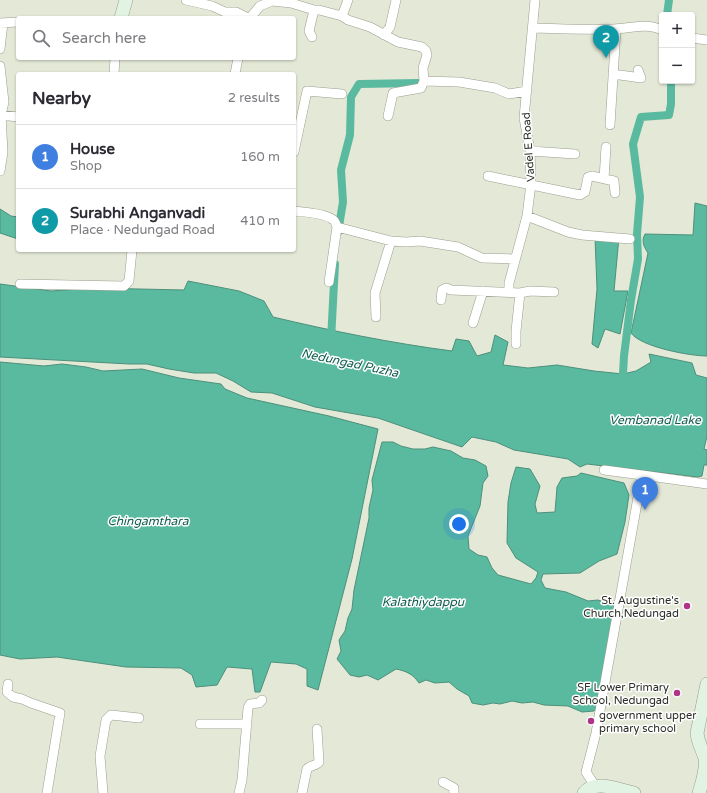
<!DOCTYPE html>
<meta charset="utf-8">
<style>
:root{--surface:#fff;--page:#f7f7f7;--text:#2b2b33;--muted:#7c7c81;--line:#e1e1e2;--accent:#111827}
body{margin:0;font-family:"Varela Round",sans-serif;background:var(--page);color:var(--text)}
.controls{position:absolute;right:12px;top:12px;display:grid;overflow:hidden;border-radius:4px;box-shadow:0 1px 3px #0004}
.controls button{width:36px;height:36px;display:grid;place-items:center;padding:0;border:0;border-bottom:1px solid var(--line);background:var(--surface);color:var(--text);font:20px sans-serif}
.you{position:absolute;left:459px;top:524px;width:14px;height:14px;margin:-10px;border:3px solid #fff;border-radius:50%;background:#1a73e8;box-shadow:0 0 0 6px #1a73e833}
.badge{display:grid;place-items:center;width:26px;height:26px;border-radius:50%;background:var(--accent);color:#fff;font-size:13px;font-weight:700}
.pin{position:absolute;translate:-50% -33px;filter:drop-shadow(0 1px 2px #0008)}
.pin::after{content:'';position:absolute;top:21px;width:14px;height:12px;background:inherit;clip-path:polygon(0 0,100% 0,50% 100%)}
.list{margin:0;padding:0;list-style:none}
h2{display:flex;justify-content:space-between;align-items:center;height:52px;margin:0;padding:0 16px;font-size:17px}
h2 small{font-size:13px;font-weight:400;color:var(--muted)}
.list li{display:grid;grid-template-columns:26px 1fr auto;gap:12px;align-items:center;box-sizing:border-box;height:64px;padding:0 16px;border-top:1px solid var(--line)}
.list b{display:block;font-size:15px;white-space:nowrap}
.list p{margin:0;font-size:13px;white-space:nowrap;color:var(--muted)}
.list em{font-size:13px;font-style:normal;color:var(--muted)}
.icon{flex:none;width:22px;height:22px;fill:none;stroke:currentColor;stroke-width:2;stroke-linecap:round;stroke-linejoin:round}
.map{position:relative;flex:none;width:707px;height:793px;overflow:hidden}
.search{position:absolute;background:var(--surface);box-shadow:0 1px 3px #0004;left:16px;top:16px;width:280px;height:44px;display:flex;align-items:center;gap:10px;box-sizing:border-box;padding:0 14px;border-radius:4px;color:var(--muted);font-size:15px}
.panel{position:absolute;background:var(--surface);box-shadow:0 1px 3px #0004;left:16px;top:72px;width:280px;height:180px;border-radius:4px}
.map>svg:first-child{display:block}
</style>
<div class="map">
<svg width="707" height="793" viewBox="0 0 707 793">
<rect width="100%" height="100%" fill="#e4e8d6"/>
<!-- water -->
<path fill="#5aba9f" stroke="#4c907b" d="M695,203L707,206V356C690,356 641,347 631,333L648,253C644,247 641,241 645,234L693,235Z
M0,209L11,216L18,217V239L0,233Z
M595,237H619L614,291H628L620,334L605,329L598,348L592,344L597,289Z
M188,281L239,291L264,301L273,317C332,331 391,343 452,351L456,339L469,341L477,356L491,352L495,335L508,342L503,365L528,368L557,365L594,371L623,374L636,371L651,362L649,354L692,363L696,375L707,378V436L704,449L707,450V465H704L702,476L698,477L587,464L580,467L568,459L514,450L496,442L472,437L462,447L378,418L315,407L272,393L251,392L233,381L216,373H194L169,369L147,364H129L0,357V284L51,291L94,288L184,290Z
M0,362L44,366L62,364L86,367L103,371L142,369L179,378L221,384L225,389L247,398L329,416L378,429L352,559L318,690L307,686V669L296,664L271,662L260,692H255L252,669L227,667L217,685L196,687L192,675L181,668L126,667L57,657L20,659L0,655Z
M382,442H393L401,446L413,449H425L433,447L451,451L463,458L475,460L486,466L488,476L483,483L480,506L468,536L469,549L478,555L487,557L492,568L498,575L531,584L536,578L538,572L516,558L507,543L508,502L511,483L516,467L530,469L540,486L535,504L537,513L555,512L557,487L562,478L577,476L581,473L624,483L629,495L625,522L617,554L599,561L580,573L543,574L541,580L545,588L566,592L588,601L598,600L614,605L615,621L600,701L594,711L582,712L568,706L544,705L533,702L522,703L512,701L500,704L493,703L483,705L472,703L469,696L457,689L449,682L435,683L426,680L419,683C413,674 406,671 396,669L378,680L367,675L359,677L350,675L337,659L341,651L339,640L345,631L348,618L352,609L354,590L369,518V508L373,490L372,480Z"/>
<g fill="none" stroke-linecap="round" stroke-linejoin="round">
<!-- canal -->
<path stroke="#5aba9f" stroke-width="8" d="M667,15L669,0
M338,232L343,202L341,170L350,135L351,97L359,84L419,83
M331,340L335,264
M623,374L624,356L631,300L638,259L637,234L640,197L633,144L641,117L669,115L671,104V81"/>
<defs>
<path id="street" d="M186,0L212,6L225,12H236L248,18
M348,0L342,16L348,20L370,27L398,42L422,47L426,51L427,55L423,68L424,81L459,82L495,88L509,94L527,91
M250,18L260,6L272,1L291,3L314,10H319L342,16
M0,23L18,22
M533,28C560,29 586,30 613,29C630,29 646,22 662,30
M384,35L390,27L396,0
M312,37L309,31L314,10
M692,38L707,40
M0,49L3,23
M0,66L4,102L1,115L3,152L0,171
M114,74L115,58
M235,74L238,58
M613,74L641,78L638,70
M1,115L18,117
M388,116L393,93L421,88L424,81
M610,125L616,29
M530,151L575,154
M294,152L307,91L342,94
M488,176L580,195L585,192L588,177L592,176L614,181L615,193
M604,179L606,147
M294,211C304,212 324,213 332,219C335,220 336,224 337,227L329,282
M527,216L568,232L582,235L630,239
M337,227L391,241L406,242L420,241L458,247L482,258L515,259
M20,284L124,286L129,281L132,250
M509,292V283L527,216L531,184L530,151L524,118L535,0
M441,300L442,290L446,288L451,290L520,293L530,291L554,292
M376,317L375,293L391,241
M473,323L483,291
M516,344V331L520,293
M604,470L642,475
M8,684L7,692L13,697L22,699L31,703L60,713L47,793
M200,724H247
M443,782L454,788V793
M595,786L586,772L596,733L642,475L707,484
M103,793L100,756L106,720L111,715L139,718
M239,793L242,780L248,708L250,704L259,703L262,700
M302,793L307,769C310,765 316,766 319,762L317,729"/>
<path id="secondary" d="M121,18L126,0
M584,793C595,779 619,790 634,793
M699,793C702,783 707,769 705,758C702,749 698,743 697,733L707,684"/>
</defs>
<!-- street casing -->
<use href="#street" stroke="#9a9e8e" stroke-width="10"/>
<!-- secondary casing -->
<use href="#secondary" stroke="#9a9e8e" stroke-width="14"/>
<!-- street -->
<use href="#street" stroke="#fff" stroke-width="9"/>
<!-- secondary -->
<use href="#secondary" stroke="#e1f3e2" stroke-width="13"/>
</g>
<!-- markers -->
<g fill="#af3487" stroke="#fff" stroke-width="1.5">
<circle cx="687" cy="606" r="4"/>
<circle cx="677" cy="693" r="4"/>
<circle cx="591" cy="721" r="4"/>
</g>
<g text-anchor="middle" stroke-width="3" stroke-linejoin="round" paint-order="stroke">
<!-- street labels -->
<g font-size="11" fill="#2b2d26" stroke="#fff">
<text transform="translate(528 147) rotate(-94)" y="4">Vadel E Road</text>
</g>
<!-- poi labels -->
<g font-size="11" fill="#2b2d26" stroke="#fff" text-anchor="end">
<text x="679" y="604">St. Augustine's<tspan x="679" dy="13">Church,Nedungad</tspan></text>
<text x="669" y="691">SF Lower Primary<tspan x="669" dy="13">School, Nedungad</tspan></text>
<text x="599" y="719" text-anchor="start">government upper<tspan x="599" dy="13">primary school</tspan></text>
</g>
<!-- water labels -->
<g font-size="12" font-style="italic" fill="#105e4c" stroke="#fff">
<text transform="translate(350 363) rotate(12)" y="4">Nedungad Puzha</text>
<text x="655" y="424">Vembanad Lake</text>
<text x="148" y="525">Chingamthara</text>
<text x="423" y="606">Kalathiydappu</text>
</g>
</g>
</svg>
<div class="controls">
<button>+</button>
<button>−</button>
</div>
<div class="you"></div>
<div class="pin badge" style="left:645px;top:510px;background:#3f7fe0">1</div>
<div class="pin badge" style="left:606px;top:58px;background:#0f9aa8">2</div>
<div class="search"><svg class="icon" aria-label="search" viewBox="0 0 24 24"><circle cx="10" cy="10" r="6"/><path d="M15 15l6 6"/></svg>Search here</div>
<section class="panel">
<h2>Nearby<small>2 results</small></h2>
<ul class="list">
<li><span class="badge" style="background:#3f7fe0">1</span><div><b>House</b><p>Shop</p></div><em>160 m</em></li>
<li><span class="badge" style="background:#0f9aa8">2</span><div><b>Surabhi Anganvadi</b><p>Place · Nedungad Road</p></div><em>410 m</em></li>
</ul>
</section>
</div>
